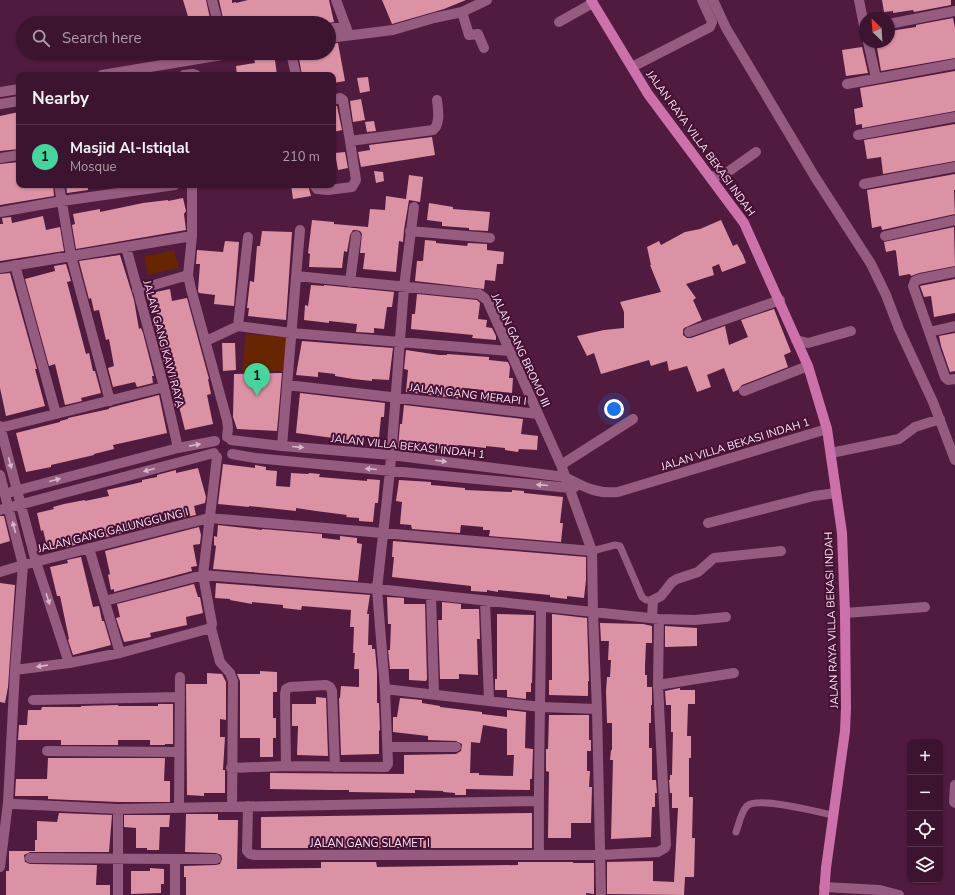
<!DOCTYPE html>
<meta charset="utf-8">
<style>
:root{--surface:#3d142f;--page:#441d37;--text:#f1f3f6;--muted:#ad9eaa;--line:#56334b;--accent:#48d49d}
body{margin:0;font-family:"Nunito Sans",sans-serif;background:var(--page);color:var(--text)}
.controls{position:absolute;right:12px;bottom:12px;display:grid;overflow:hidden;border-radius:8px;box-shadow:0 1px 3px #0004}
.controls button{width:36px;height:36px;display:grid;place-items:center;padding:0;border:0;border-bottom:1px solid var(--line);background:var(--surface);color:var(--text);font:20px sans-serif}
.compass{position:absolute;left:859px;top:12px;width:36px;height:36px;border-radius:50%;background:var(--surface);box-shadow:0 1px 3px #0004;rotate:335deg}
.you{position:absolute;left:614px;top:409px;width:14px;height:14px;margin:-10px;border:3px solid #fff;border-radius:50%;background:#1a73e8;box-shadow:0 0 0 6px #1a73e833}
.badge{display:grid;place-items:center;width:26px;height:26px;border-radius:50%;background:var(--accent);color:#111;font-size:13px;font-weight:700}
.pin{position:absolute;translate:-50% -33px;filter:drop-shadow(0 1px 2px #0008)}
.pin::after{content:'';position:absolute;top:21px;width:14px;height:12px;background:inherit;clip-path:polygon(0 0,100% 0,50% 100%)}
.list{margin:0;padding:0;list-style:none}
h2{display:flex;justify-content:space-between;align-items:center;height:52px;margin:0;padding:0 16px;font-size:17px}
h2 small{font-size:13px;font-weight:400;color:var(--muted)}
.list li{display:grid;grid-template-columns:26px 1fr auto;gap:12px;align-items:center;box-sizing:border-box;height:64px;padding:0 16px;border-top:1px solid var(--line)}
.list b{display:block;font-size:15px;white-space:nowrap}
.list p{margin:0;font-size:13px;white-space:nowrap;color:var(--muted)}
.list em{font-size:13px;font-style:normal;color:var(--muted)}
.icon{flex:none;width:22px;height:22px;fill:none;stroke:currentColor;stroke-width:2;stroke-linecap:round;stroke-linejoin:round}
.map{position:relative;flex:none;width:955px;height:895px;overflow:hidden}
.search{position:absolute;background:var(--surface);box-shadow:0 1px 3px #0004;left:16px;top:16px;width:320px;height:44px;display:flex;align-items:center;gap:10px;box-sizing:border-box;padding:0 14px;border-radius:22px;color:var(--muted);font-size:15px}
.panel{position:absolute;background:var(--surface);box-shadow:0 1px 3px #0004;left:16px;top:72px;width:320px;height:116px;border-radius:8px}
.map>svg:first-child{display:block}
</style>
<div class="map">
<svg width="955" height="895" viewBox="0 0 955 895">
<rect width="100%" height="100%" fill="#511b3f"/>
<!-- green -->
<path fill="#672502" d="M174,250L179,268L148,275L144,257Z
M246,334L288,337L283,371H242Z"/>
<!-- building -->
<path fill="#dc92a5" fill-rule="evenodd" d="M183,0H206L211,23H190Z
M219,0H232V3L236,2V3L248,0H329L334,22L327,23H224Z
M382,0H466L444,9L392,24Z
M882,0H951V5L914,12L913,10L893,13V11L884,12Z
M953,18L955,28V58L881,71L876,42H891L890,31L916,27V25Z
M338,43L345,81L333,83V75H302L298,53H329V44Z
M862,47L868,73L846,76L842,50Z
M253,53H274L277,75H237L236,66L255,63Z
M955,71V111L862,128V124L856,125L854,109L863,107L860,88Z
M368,77L370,91L360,93L357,78Z
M361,99L365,120L353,122L350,101Z
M333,106H337L342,130L333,132Z
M19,112V149L0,151V116Z
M374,121L376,131L367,132L365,122Z
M955,124V161L883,174L881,157L867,159L864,140Z
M432,137L435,155L361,167L358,152L370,150L369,145Z
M345,152L348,168L338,170L335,153Z
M19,162V185H53L54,196L0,205V164Z
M374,171L383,172L384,181L376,183Z
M955,174V190H954L955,214L882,230L881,226L872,228L867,190Z
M409,175L423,177L420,202L409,200L404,230L403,242L399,241L396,272L363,269L365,253H360L362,234L360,231L356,230H353L350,235L347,252L344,251L342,268L309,267L310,254L308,253L312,220L334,222V224L368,227L370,209L385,210L386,196L406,199Z
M66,185H88V190L67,193Z
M291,185H308L311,196L293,199Z
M183,198L186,211L184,214L186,230L76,249L72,225L75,224L73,214L100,209V212L143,203L168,200V201Z
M429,203L453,207V209L490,212L488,231L469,230V228L442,226V222L427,220Z
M43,216L46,230L60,227L64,251L0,261V224H3L2,218L11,217L12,223Z
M721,220L733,246L737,244L743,255L746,263L722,272L719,264L712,267L714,275L686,284L696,298L693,300L702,320L684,328L683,330V335L687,338H691L725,326L729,345L748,337L741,320L774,309L791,352L784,355L788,367L742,385L738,390L733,392L724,368L707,375L711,387L697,392L687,366L669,371L667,361L651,366L649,360L601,374L594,353L587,356L577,336L604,330L624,328V312L620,302L661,292L650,265H651L647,247L659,241L661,245L685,232L700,229Z
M954,227L955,266L919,273L911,276L910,274L899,276L896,251L895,250L886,252L884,242Z
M262,231L292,232L286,320L248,316L249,308H247L250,281L254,282L257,246H260Z
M425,240L436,241V243L467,246L468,243L487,244V250L504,252L503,264H497L495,281L485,280L484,289L415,281L417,261H423Z
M225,241L239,242L234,306L214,304L215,295L199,293L198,291L200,264H196L197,250L223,252Z
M120,255L134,300L139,329L141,328L143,333L154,376H152L153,383L137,387L135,382L113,387L108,368L114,366L109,339L106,340L99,310L94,311L91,298L89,299L79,261Z
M66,264L71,281L67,282L86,354L89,353L93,371H95L101,393L81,398L82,401L65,405L55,364L49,366L25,279L55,271L54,266Z
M10,273L37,369H35L45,406L6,416L0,388V274Z
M955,279V313L934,317L931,296L924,297L920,286Z
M311,285L324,286V285L394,292L392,307H387L384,329L374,328V333L356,332L357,324L329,321V323L304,320L305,305L308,306Z
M170,289L172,301L187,298L209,379H208L211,394L207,395L213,424L185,430L179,406L175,407L169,372L167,373L155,330L161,328L151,293Z
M417,294L477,300L480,303L478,319L487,320L486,327L492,328L496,336V340L472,338L473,335L411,329L412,314H415Z
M955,333V371L950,372L941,346L939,336Z
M302,341L393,348L389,380L372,379V381L353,379L335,376V374L318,372V377L296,375Z
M222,343H235L236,370L223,371Z
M406,350L439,355H447V354L489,357V360L508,362L510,367L509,378H513L512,393L494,391L493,402L483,401L484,390L464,388L462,399L406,392L408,370L404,369Z
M282,373L277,431L237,429L233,417L234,374Z
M300,393L385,403L384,417H381L379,438L364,436L363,442L296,433Z
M159,395L167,433L113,445L114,449L94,454V455L51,465V467L26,472L16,433L60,422V421L68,419V418L109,409V408Z
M404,405L523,419L521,434L538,436L537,450L519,449L518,452L505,450V448L486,446V448L458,445L457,450L441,448V449L429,448V450L398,448L400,424H402Z
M223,464L255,468V465L266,467V470L277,471L276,486L290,487L291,473L308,474L309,473L320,474L319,477L367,481V479L380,480L378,503H375L373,522L359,521V518L346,517L347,515L316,511L296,508V511L249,506V507L218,504Z
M198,468L206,497L205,503L194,506L196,515L181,518L179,510L161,514L163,523L102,538V537L77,542L78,544L64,548V546L48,550L43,530L41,531L37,513L54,509L53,507L64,504L85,500V501L109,496L107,490L142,482V480L157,477V475L176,470V473Z
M399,480L431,482V485L465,488V490L512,492V490L524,491V493L563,497L560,523H563L561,542L489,536L490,530H483V527L461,525L460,533L412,529L411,525L400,524L402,502L396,501Z
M0,516H4L10,541L0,544Z
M218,525L262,530V529L322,534V538L340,540V536L357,538V543L362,544L358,581L213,569L216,546L214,545V536L217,537Z
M199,527L201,535L200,544L193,545L197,566L191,567L192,571L114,592V589L111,590L108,575L110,574L105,551Z
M393,541L586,557V580L584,598L567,596V599L550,597V595L498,590V592L487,590V592L471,591V586L392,577L394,557H392Z
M81,557L93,607L99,606L102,621H104L111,645L73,655L68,640L69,639L60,596H57L50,567L68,563L67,560Z
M0,583L15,585L8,687L5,703L0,702Z
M216,583L370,595L367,614H369L368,645H372V649H375L377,672V703H379L380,731L379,730V754L341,755L339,698H340L341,686L359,687V669H354L355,653H353L354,627H350L351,610L302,606L301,610L283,608V605L252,602V604L230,600V599L215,598Z
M194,584L198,597H200L203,613L186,617L187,625L150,633L151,637L124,642L116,618L120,617L117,604Z
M387,597L404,598V604H425L427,679L426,681L409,680V669H390L388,650H390L391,624H388Z
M442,602L461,604V609H479L480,639H477L478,675L459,674V679H440L438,620H442Z
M497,614L534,615L532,683H531V692H526V699L507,697V690H495V679H497Z
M552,614L587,618L589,681H588V696L549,695V680H552Z
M600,623L643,624L652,626V643H646L645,666V675H647V687H652V705H651V723H649V748H652V780H656L657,793H655V807H652L651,837L611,839L613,760H610L611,750H612V723H607L606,691L607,677H610L611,660H608L609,641H601Z
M665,626L697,628V646L665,647Z
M260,671L277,672V692H273V718H276V738H273V757H260V738H240V681L237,674H260Z
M207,673L222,674L226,682V720L220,719V737H225L223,770H225V793H204V796L187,795L186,684H207Z
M680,688V690H695V704H688L687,736H691V758H689V797H693L692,838H695L694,877H685L684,895L607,894V862L653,861V881L674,882L678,808H672V793H670L669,780H670V775H672L673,732H671V705H666L665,691Z
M316,697L326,698L328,756L297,755L298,726H292V704H316Z
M400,698L422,700V703L440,706V707L482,712V714L507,717V710L526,712L525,748L533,749L532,779H530V790L466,789V795H455V793L443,792V791L415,790V793L349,792V790H332L270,789V773L404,774V755L456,754L461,751L462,744L456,741L428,740V736L393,732V717H397ZM483,725L507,729V755H514L513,776L479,775V773H470L471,742L480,743Z
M158,704H173V744H165V745H150V740H118V745H61V740H18L19,725H27L28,710H41L42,707H81V706L118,705V706H158Z
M549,715H589V740H591V751H587V771H590L589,787H592L591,823H571V838H548L549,772L546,771V749H548Z
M48,758H165L164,781H170V802H118L48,799V796H15L16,779H47Z
M59,813L112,815L109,852H30L24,855L25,862L30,864L97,865L96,885H110V895H6V871H9V851H35V840H37V821L57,822Z
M532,813V848H261V817Z
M186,814H218V820H238L237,869L321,868V862H376L377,867L518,865V862H573V863H594V894L586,893V895H186V877H184V866L216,865L220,864L222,859L221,855L216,853L185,852Z
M124,815H170L169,827H160L159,850H147V848H136V828L124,827Z
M150,868L164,869V884H161V893L131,894V871H150Z"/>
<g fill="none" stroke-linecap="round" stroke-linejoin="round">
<!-- service -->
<path stroke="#955c7f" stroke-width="7" d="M592,551L615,545L620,546L642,597L646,600H653
M736,832C739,824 741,812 747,806C758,796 817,812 833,815"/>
<!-- minor -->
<path stroke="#955c7f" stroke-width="10" d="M212,0L218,23
M336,0L349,35
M713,0L726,28L815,177L871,264L886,295L899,329L933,402L955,460
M859,0L865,31
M462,12L469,35L478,34L484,48
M559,22L593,3
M889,24L955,11
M329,29L346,26
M868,42L876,78
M291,53L296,75
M632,67L710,27L712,22L702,0
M184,75L193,74L196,75
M847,84L955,64
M333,100L340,98L343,100L350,141
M0,104L19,101
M858,135L955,117
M0,158L19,155
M711,177L725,174L756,152
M864,184L955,167
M59,185L71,256L110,401
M192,185V236L188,275L191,289L227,420L228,428L227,437
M314,185L317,189L328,190L352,187L356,180L350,141L433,130C441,124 438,109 437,100
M414,207L404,287L390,471L377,589L385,689L541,707L597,709
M0,212L62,201L175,185
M410,231L490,238
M885,236L955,220
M126,247L164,387L178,448
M15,265L56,414
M0,268L192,236
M955,272L920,279L915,281L913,286L945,377L948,380L955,379
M296,276L479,294L487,300L561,465L592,551L593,613L597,709L601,895
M350,282L356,236
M137,290L188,275
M238,326L248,237
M689,332L780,300
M929,332L955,326
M796,340L808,343L851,331
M206,341L238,326L291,333L509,351
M287,385L538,414
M744,391L808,366
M0,426L36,562L69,663
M0,428L164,387
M231,440L282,446L391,455L565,477C584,487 596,494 618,492L827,429
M282,446L300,230
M831,453L899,439L915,427L940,419
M232,454L255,458L570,488L575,487
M217,457L203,575L212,624L211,628L220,662L230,673L233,681L232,807
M561,465L633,419
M0,475L23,565L15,670L8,803L0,867
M11,492L178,448L215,441
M0,510L214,453
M708,523L814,496L836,493
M89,548L120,653
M0,572L23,565L209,518L592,551
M431,595L434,694
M105,601L203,575L377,589L659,619L695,620L726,617
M485,601L489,700
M845,613L925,607
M652,618L653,600L661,596L672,582L677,579L698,572L714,558L781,551
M15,670L69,663L120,653L211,628
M658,685L734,673
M33,700L180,697
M388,747H456
M47,751L179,752
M286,766L285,694L286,689L290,687L326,685L330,687L332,691L335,767
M231,768L286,766L386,767L388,764L385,689
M955,785L954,802L955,803
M14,804L118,809L538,801
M248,806L247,851L250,854L255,855H601L658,852L665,848L666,845L658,685L659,619
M179,808L180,677
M118,809V895
M539,855C538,772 541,690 541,607
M30,858L175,859V895
M175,859H216
M824,887L880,890L899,895"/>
<!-- tertiary -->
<path stroke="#955c7f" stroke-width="10" d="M329,38L393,30L434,18L462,12L487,0
M102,75L234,53
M0,92L19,89"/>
<!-- secondary -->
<path stroke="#cc71aa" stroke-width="10" d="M591,0L648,94L744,223L808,366L827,429L842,533L845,613L846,708L845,731L826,868L824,895"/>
</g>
<!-- one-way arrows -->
<defs><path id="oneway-solid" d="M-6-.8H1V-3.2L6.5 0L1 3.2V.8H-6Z"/></defs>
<g fill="#d7b6ca">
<use href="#oneway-solid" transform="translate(195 445) rotate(-11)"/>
<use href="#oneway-solid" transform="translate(298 447) rotate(5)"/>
<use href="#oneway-solid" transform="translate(441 461) rotate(7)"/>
<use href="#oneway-solid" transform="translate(10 463) rotate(75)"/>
<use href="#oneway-solid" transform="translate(371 469) rotate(-175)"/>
<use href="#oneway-solid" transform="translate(149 470) rotate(165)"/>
<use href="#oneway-solid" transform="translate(55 480) rotate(-15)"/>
<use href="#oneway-solid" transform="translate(542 485) rotate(-175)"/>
<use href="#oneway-solid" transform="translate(14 527) rotate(-104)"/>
<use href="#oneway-solid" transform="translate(48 599) rotate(72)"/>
<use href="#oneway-solid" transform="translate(42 666) rotate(172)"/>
</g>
<g text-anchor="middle" stroke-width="4" stroke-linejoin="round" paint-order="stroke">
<!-- street labels -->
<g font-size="11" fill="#fbe6f2" stroke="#451034">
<text transform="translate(701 143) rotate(54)" y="4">JALAN RAYA VILLA BEKASI INDAH</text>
<text transform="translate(164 344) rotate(75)" y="4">JALAN GANG KAWI RAYA</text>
<text transform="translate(521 350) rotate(65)" y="4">JALAN GANG BROMO III</text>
<text transform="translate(468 394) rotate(7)" y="4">JALAN GANG MERAPI I</text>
<text transform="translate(735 444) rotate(-17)" y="4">JALAN VILLA BEKASI INDAH 1</text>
<text transform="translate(408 446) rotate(6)" y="4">JALAN VILLA BEKASI INDAH 1</text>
<text transform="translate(113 530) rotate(-14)" y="4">JALAN GANG GALUNGGUNG I</text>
<text transform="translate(831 620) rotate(-92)" y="4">JALAN RAYA VILLA BEKASI INDAH</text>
<text x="370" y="847">JALAN GANG SLAMET I</text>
</g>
</g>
</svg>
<div class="controls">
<button>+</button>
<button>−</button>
<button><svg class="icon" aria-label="locate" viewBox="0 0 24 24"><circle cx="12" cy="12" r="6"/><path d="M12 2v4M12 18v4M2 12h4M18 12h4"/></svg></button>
<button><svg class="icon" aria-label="layers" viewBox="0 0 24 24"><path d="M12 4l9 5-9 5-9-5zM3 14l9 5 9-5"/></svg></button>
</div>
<svg class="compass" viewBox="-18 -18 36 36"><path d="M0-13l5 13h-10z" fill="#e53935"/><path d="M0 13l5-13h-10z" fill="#ad9eaa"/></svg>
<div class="you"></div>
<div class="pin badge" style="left:257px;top:396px">1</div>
<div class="search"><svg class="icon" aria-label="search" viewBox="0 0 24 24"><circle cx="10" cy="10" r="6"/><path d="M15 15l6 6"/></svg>Search here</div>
<section class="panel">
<h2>Nearby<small></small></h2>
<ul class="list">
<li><span class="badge">1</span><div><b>Masjid Al-Istiqlal</b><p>Mosque</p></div><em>210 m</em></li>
</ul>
</section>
</div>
